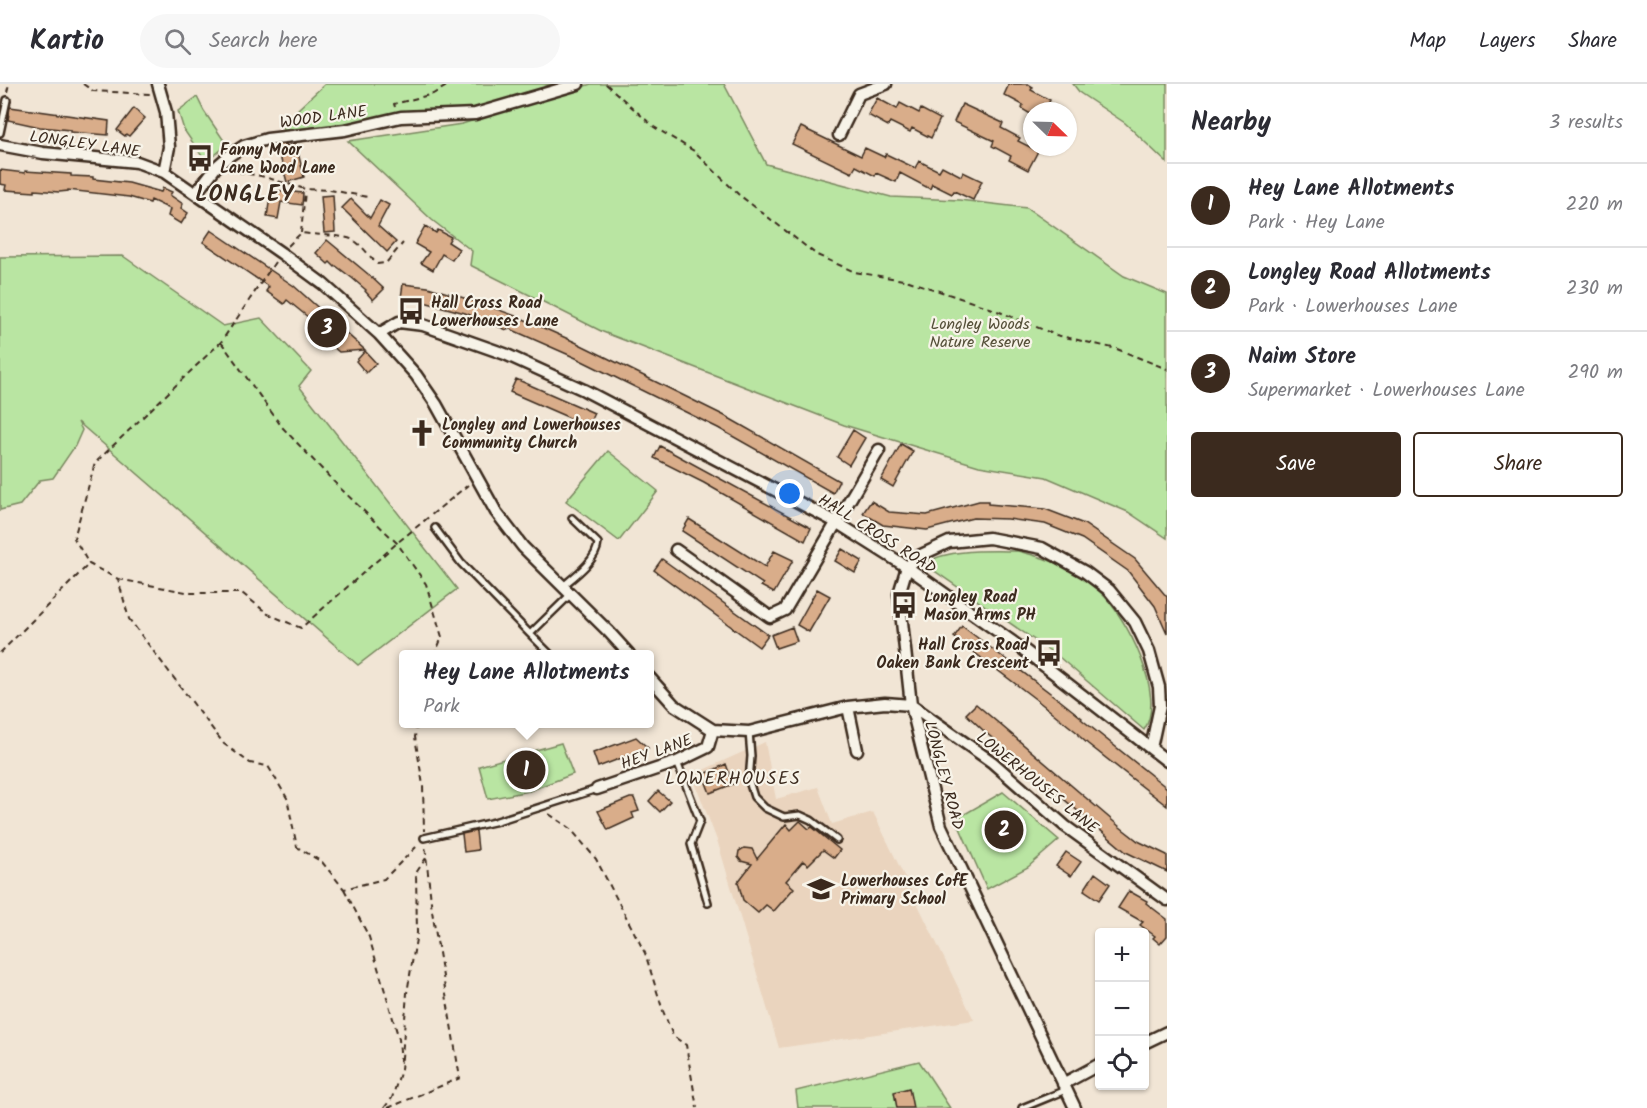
<!DOCTYPE html>
<meta charset="utf-8">
<style>
:root{--surface:#fff;--page:#f7f7f7;--text:#2b2b33;--muted:#7c7c81;--line:#e1e1e2;--accent:#3b2a1e}
body{margin:0;font-family:Kalam,sans-serif;background:var(--page);color:var(--text)}
.controls{position:absolute;right:18px;bottom:18px;display:grid;overflow:hidden;border-radius:6px;box-shadow:0 2px 4px #0004}
.controls button{width:54px;height:54px;display:grid;place-items:center;padding:0;border:0;border-bottom:2px solid var(--line);background:var(--surface);color:var(--text);font:30px sans-serif}
.compass{position:absolute;left:1023px;top:18px;width:54px;height:54px;border-radius:50%;background:var(--surface);box-shadow:0 2px 4px #0004;rotate:113deg}
.you{position:absolute;left:790px;top:410px;width:21px;height:21px;margin:-15px;border:4px solid #fff;border-radius:50%;background:#1a73e8;box-shadow:0 0 0 9px #1a73e833}
.badge{display:grid;place-items:center;width:39px;height:39px;border-radius:50%;background:var(--accent);color:#fff;font-size:20px;font-weight:700}
.pin{position:absolute;translate:-50% -50%;border:3px solid #fff;box-shadow:0 2px 6px #0006}
.popup{position:absolute;left:399px;top:566px;width:255px;height:78px;box-sizing:border-box;display:grid;place-content:center;border-radius:6px;background:var(--surface);filter:drop-shadow(0 2px 4px #0005);font-size:20px;white-space:nowrap;color:var(--muted)}
.popup b{font-size:22px;color:var(--text)}
.popup::after{content:'';position:absolute;left:50%;top:100%;margin-left:-12px;border:12px solid transparent;border-top-color:var(--surface)}
.list{margin:0;padding:0;list-style:none}
h2{display:flex;justify-content:space-between;align-items:center;height:78px;margin:0;padding:0 24px;font-size:26px}
h2 small{font-size:20px;font-weight:400;color:var(--muted)}
.list li{display:grid;grid-template-columns:39px 1fr auto;gap:18px;align-items:center;box-sizing:border-box;height:84px;padding:0 24px;border-top:2px solid var(--line)}
.list b{display:block;font-size:22px;white-space:nowrap}
.list p{margin:0;font-size:20px;white-space:nowrap;color:var(--muted)}
.list em{font-size:20px;font-style:normal;color:var(--muted)}
.actions{display:flex;gap:12px;padding:18px 24px}
.actions a{flex:1;padding:14px 0;border:2px solid var(--accent);border-radius:6px;text-align:center;font-size:21px;color:var(--accent)}
.actions .main{background:var(--accent);color:#fff}
.icon{flex:none;width:33px;height:33px;fill:none;stroke:currentColor;stroke-width:2;stroke-linecap:round;stroke-linejoin:round}
.map{position:relative;flex:none;width:1167px;height:1024px;overflow:hidden}
header{display:flex;align-items:center;gap:36px;box-sizing:border-box;height:84px;padding:0 30px;background:var(--surface);border-bottom:2px solid var(--line)}
header strong{font-size:28px}
nav{display:flex;gap:33px;margin-inline-start:auto;font-size:21px}
.search{width:420px;height:54px;background:var(--page);display:flex;align-items:center;gap:15px;box-sizing:border-box;padding:0 21px;border-radius:33px;color:var(--muted);font-size:22px}
main{display:flex}
aside{flex:1;background:var(--surface)}
.map>svg:first-child{display:block}
</style>
<header>
<strong>Kartio</strong>
<div class="search"><svg class="icon" aria-label="search" viewBox="0 0 24 24"><circle cx="10" cy="10" r="6"/><path d="M15 15l6 6"/></svg>Search here</div>
<nav><a>Map</a><a>Layers</a><a>Share</a></nav>
</header>
<main>
<div class="map">
<svg width="1167" height="1024" viewBox="0 0 1167 1024">
<rect width="100%" height="100%" fill="#f1e5d5"/>
<filter id="ink" filterUnits="userSpaceOnUse"><feTurbulence type="fractalNoise" baseFrequency=".0167" numOctaves="2"/><feDisplacementMap in="SourceGraphic" scale="12" xChannelSelector="R" yChannelSelector="G"/><feConvolveMatrix kernelMatrix="1 2 1 2 8 2 1 2 1" color-interpolation-filters="sRGB"/></filter>
<g filter="url(#ink)">
<!-- built -->
<path fill="#ead4be" d="M765,658L776,715L818,703L832,740L873,728L974,936L779,964L718,759L692,691Z"/>
<!-- green -->
<path fill="#b9e5a2" stroke="#7a8860" stroke-width="1.5" d="M325,0H560L467,28L286,54L282,40Z
M591,0H724L766,80L891,113L959,116L1027,124L1124,192L1167,210V454L1128,428L1046,393L979,382L844,341L603,248L470,181L472,167L432,136L348,57L462,40Z
M1073,0H1167V79L1125,39L1080,9Z
M197,13L204,27L227,61L206,78L184,46L178,27Z
M123,172L223,242L261,234L311,287L299,302L457,505L358,581L78,338L82,346L75,362L53,394L40,396L20,421L0,426V173Z
M608,367L658,407L619,457L566,417Z
M1018,467C1050,475 1074,484 1099,507C1127,532 1167,612 1144,646L1059,573L926,481C939,464 996,467 1018,467Z
M561,659L573,690L529,707L488,715L479,682Z
M1003,708L1059,756L1028,783L987,805L956,735Z
M919,977L950,1024H798L796,1007Z"/>
<!-- building -->
<path fill="#d9ad8a" stroke="#3b2a1e" stroke-width="1.5" d="M1009,0H1028L1033,3L1031,6L1050,16L1045,27H1032V31L1022,25L1023,21L1004,11Z
M877,14L897,25L900,19L919,29L921,25L940,35L931,54L912,44L910,48L890,38L888,42L868,31Z
M962,20L1003,39L1001,44L1020,54L1018,57L1038,67L1028,86L1009,76L1011,72L992,62L994,57L954,38Z
M10,23L109,37L108,51L70,48V46L40,43L8,36Z
M134,24L145,34L129,52L126,50L125,52L117,46Z
M801,43L861,72L865,64L884,73L886,70L915,84L919,77L939,87L942,82L961,92L963,88L982,97L973,116L954,107L952,110L932,100L930,105L900,89L896,98L876,89L875,92L856,82L852,89L792,60Z
M286,60L287,62L296,60L304,93L287,98L277,61Z
M0,86L25,89V87L71,90V92L93,93V95L129,99L161,108L163,104L172,108L170,111L183,120L181,124L188,129L181,140L168,132L170,125L151,116L150,119L129,113L68,106V107L59,108L35,106V108L5,106L6,101L0,100Z
M271,106L303,109L302,121L281,118L278,135L267,133Z
M333,111L335,148L324,149L321,112Z
M351,115L370,134L380,116L389,121L378,142L396,158L387,168L342,124Z
M425,142L436,149L438,146L451,153L448,158L459,165L452,176L442,170L433,186L421,179L429,168L415,160Z
M211,146L294,202L365,266L339,268L310,243L314,238L287,216L284,220L266,207L269,203L203,158Z
M327,156L368,190L384,205L373,216L365,207L366,206L352,194L336,182L335,183L330,178L328,180L316,169Z
M403,200L428,203L477,218L521,234L575,258L725,332L839,397L833,409L718,344L576,274L508,244L507,246L465,229L424,218L401,214Z
M365,267L376,279L366,289L356,277Z
M516,295L594,329L588,342L510,308Z
M853,346L865,354L849,381L837,373Z
M901,360L913,367L893,403L881,396Z
M660,362L811,444L805,457L704,399L654,374Z
M871,417L889,428L927,431L979,417H988V420L1045,425L1084,440L1135,475L1167,513V549L1155,522L1128,487L1082,455L1045,440L1008,435L973,434L927,446L883,441L863,429Z
M689,435L765,483L774,467L793,476L774,509L761,502L763,500L682,447Z
M842,465L862,477L855,489L835,477Z
M662,475L768,551L759,563L654,486Z
M817,505L830,512L809,548L797,541Z
M962,542L1062,618L1082,634L1081,635L1167,704V722L1088,660L1078,651L1079,650L1038,617L954,553Z
M792,543L797,557L776,564L771,551Z
M976,620L1120,743L1138,757L1167,771V788L1126,768L985,648L966,630Z
M636,653L648,664L598,683L593,669Z
M726,680L733,700L710,709L703,691Z
M658,707L670,717L660,728L649,717Z
M630,714H634L639,727L632,729L634,734L608,746L598,727Z
M800,737L809,745L812,743L840,766L834,774L823,766L808,781L803,777L786,797L794,804L774,827L766,821L758,829L743,816L738,798L752,780L741,777L738,773L739,767L744,764L752,765L757,775L786,740L791,746Z
M476,747L478,766L464,768L462,750Z
M1066,768L1081,778L1071,792L1056,782Z
M1095,789L1110,800L1099,816L1084,806Z
M1129,807L1147,817L1146,819L1167,835V852L1160,860L1153,854L1155,852L1140,841L1143,838L1118,824Z
M909,1004L913,1024H897L894,1008Z"/>
<g fill="none" stroke-linecap="round" stroke-linejoin="round">
<defs>
<path id="service" d="M0,49L7,16
M435,444L461,479L530,550
M563,502C575,492 597,476 598,459L572,434
M550,570L530,550L571,510
M749,648L751,672L749,697L754,713L765,724L784,733L800,731L811,736L837,756
M677,678L700,737L691,760L708,819
M424,754L494,738L597,705
M1022,1024L1066,1006"/>
<path id="minor" d="M158,0L166,28L169,63L164,88
M839,51L859,10L886,0
M0,61L43,69L137,78L164,88L281,169L323,200L379,250L416,291L436,320L496,428L523,463L609,548L629,570
M196,109L216,83L230,71L244,62L267,55L345,46L401,33L475,30L578,0
M379,250L399,238L423,241L505,270L584,306L836,438L907,483L1024,566L1167,677
M676,466L770,533L785,526L879,366
M907,483L899,510L911,621L941,742L1075,1024
M907,483L921,471L949,458L989,454L1042,464L1085,488L1109,506L1135,538L1149,567L1159,603L1160,622L1151,664
M649,593L674,621L713,646L749,648L848,623L885,619L911,621L992,678L1065,742L1167,816
M848,623L857,666
M597,705L677,678L708,663L713,646
M1144,959L1167,948
M1063,1000L1100,980"/>
</defs>
<!-- service casing -->
<use href="#service" stroke="#3b2a1e" stroke-width="10"/>
<!-- minor casing -->
<use href="#minor" stroke="#3b2a1e" stroke-width="15"/>
<!-- path -->
<path stroke="#3b2a1e" stroke-width="2" stroke-dasharray="6 4.5" stroke-linecap="butt" d="M83,0L93,7L150,10
M606,0L654,43L694,67L738,110L817,171L855,188L909,197L990,224L1056,251L1117,265L1167,285
M7,8L9,0
M395,23L394,20L433,10L450,0
M227,86L261,92L305,105L330,106L368,113
M301,149L305,107
M288,162L301,149C313,151 345,151 353,156C362,161 370,173 377,180L386,179L403,159
M275,178L221,258L95,379L74,454L89,480L118,495L129,535L224,660L250,679L268,682L287,714L297,763L322,778L344,805L384,795L418,761
M221,258L282,343L338,402L397,459L426,500L442,553L435,570
M118,495L191,509H242L268,530L301,544L397,459L468,401
M0,569L89,480
M417,640L415,653L423,701L424,747
M549,730L570,744L596,775L645,869L663,927L673,952L686,961L697,1024
M344,805L369,853L399,955L401,981
M384,1024L392,1014L401,986L407,909L417,849L416,789L426,774
M388,1024L460,994L432,827L425,761"/>
<!-- service -->
<use href="#service" stroke="#f7f3e8" stroke-width="5"/>
<!-- minor -->
<use href="#minor" stroke="#f7f3e8" stroke-width="10"/>
</g>
</g>
<!-- icons -->
<defs>
<symbol id="bus-bare" viewBox="-9 -9 18 18"><path d="M-5-6H5V4H4V6H2V4H-2V6H-4V4H-5ZM-3.5-4V0h7V-4ZM-3.5 1.2v1.5H-2V1.2ZM2 1.2v1.5H3.5V1.2Z" fill="#3b2a1e" stroke="#f7f3e8" stroke-width="2.5" paint-order="stroke"/></symbol>
<symbol id="church-bare" viewBox="-9 -9 18 18"><path d="M-1.2-6h2.4v3.5h3.3v2.4h-3.3V6h-2.4V-.1h-3.3v-2.4h3.3Z" fill="#3b2a1e" stroke="#f7f3e8" stroke-width="2.5" paint-order="stroke"/></symbol>
<symbol id="school-bare" viewBox="-9 -9 18 18"><path d="M0-5L7-2L0 1L-7-2ZM-4 1L0 2.5L4 1V4Q0 6-4 4Z" fill="#3b2a1e" stroke="#f7f3e8" stroke-width="2.5" paint-order="stroke"/></symbol>
</defs>
<g fill-rule="evenodd">
<use href="#bus-bare" x="181" y="55" width="38" height="38"/>
<use href="#bus-bare" x="392" y="208" width="38" height="38"/>
<use href="#church-bare" x="403" y="330" width="38" height="38"/>
<use href="#bus-bare" x="885" y="502" width="38" height="38"/>
<use href="#bus-bare" x="1030" y="550" width="38" height="38"/>
<use href="#school-bare" x="802" y="786" width="38" height="38"/>
</g>
<g text-anchor="middle" stroke-width="4.5" stroke-linejoin="round" paint-order="stroke">
<!-- street labels -->
<g font-size="16" fill="#3b2a1e" stroke="#f7f3e8">
<text transform="translate(323 32) rotate(-8)" y="6">WOOD LANE</text>
<text transform="translate(85 59) rotate(8)" y="6">LONGLEY LANE</text>
<text transform="translate(878 449) rotate(32)" y="6">HALL CROSS ROAD</text>
<text transform="translate(656 667) rotate(-20)" y="6">HEY LANE</text>
<text transform="translate(945 691) rotate(75)" y="6">LONGLEY ROAD</text>
<text transform="translate(1038 698) rotate(39)" y="6">LOWERHOUSES LANE</text>
</g>
<!-- poi labels -->
<g font-size="16" font-weight="bold" fill="#3b2a1e" stroke="#f7f3e8" text-anchor="start">
<text x="220" y="71">Fanny Moor<tspan x="220" dy="18">Lane Wood Lane</tspan></text>
<text x="431" y="224">Hall Cross Road<tspan x="431" dy="18">Lowerhouses Lane</tspan></text>
<text x="442" y="346">Longley and Lowerhouses<tspan x="442" dy="18">Community Church</tspan></text>
<text x="924" y="518">Longley Road<tspan x="924" dy="18">Mason Arms PH</tspan></text>
<text x="1029" y="566" text-anchor="end">Hall Cross Road<tspan x="1029" dy="18">Oaken Bank Crescent</tspan></text>
<text x="841" y="802">Lowerhouses CofE<tspan x="841" dy="18">Primary School</tspan></text>
</g>
<!-- park labels -->
<g font-size="16" fill="#544f38" stroke="#f7f3e8">
<text x="980" y="245">Longley Woods<tspan x="980" dy="18">Nature Reserve</tspan></text>
</g>
<!-- neighbourhood labels -->
<g font-size="18" letter-spacing="1.5" fill="#3b2a1e" stroke="#f7f3e8">
<text x="733" y="700">LOWERHOUSES</text>
</g>
<!-- district labels -->
<g font-size="22" font-weight="bold" letter-spacing="1.5" fill="#3b2a1e" stroke="#f7f3e8">
<text x="245" y="117">LONGLEY</text>
</g>
</g>
</svg>
<div class="controls">
<button>+</button>
<button>−</button>
<button><svg class="icon" aria-label="locate" viewBox="0 0 24 24"><circle cx="12" cy="12" r="6"/><path d="M12 2v4M12 18v4M2 12h4M18 12h4"/></svg></button>
</div>
<svg class="compass" viewBox="-18 -18 36 36"><path d="M0-13l5 13h-10z" fill="#e53935"/><path d="M0 13l5-13h-10z" fill="#7c7c81"/></svg>
<div class="you"></div>
<div class="pin badge" style="left:526px;top:686px">1</div>
<div class="popup"><b>Hey Lane Allotments</b>Park</div>
<div class="pin badge" style="left:1004px;top:746px">2</div>
<div class="pin badge" style="left:327px;top:244px">3</div>
</div>
<aside>
<h2>Nearby<small>3 results</small></h2>
<ul class="list">
<li><span class="badge">1</span><div><b>Hey Lane Allotments</b><p>Park · Hey Lane</p></div><em>220 m</em></li>
<li><span class="badge">2</span><div><b>Longley Road Allotments</b><p>Park · Lowerhouses Lane</p></div><em>230 m</em></li>
<li><span class="badge">3</span><div><b>Naim Store</b><p>Supermarket · Lowerhouses Lane</p></div><em>290 m</em></li>
</ul>
<div class="actions"><a class="main">Save</a><a>Share</a></div>
</aside>
</main>
